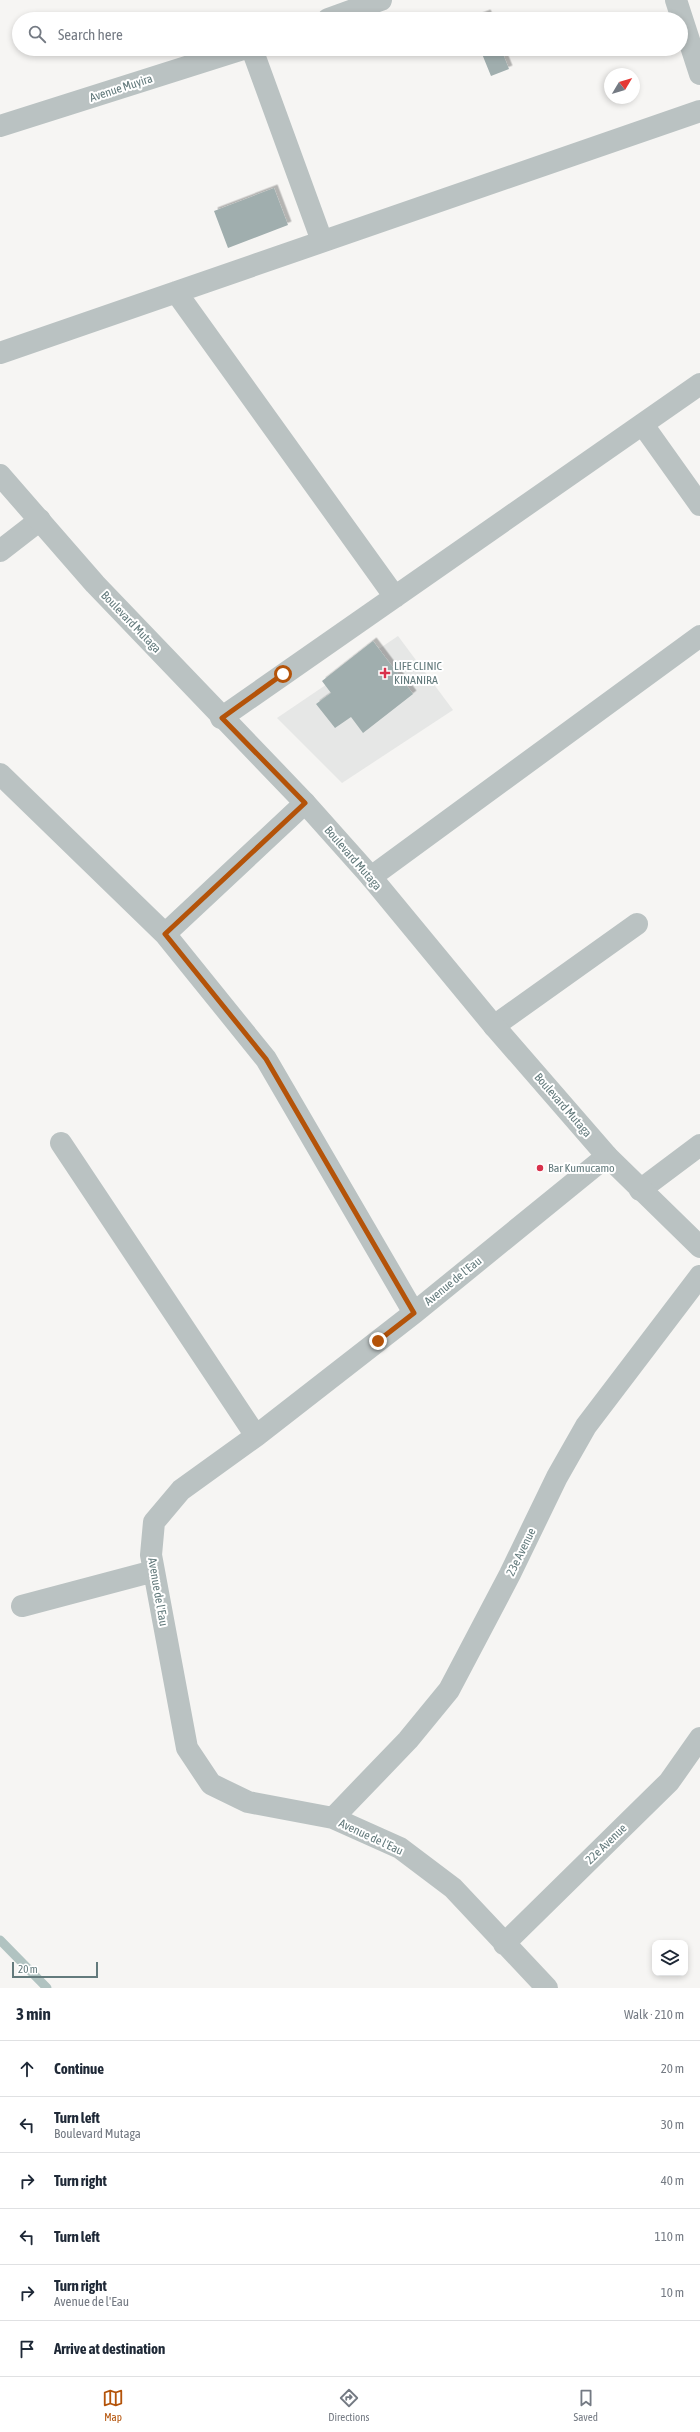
<!DOCTYPE html>
<meta charset="utf-8">
<style>
:root{--surface:#fff;--page:#f2f2f3;--text:#1f2937;--muted:#747a83;--line:#e0e1e3;--accent:#b45309}
body{margin:0;font-family:"Asap Condensed",sans-serif;background:var(--page);color:var(--text)}
.controls{position:absolute;right:12px;bottom:12px;display:grid;overflow:hidden;border-radius:8px;box-shadow:0 2px 6px #0003}
.controls button{width:36px;height:36px;display:grid;place-items:center;padding:0;border:0;border-bottom:1px solid var(--line);background:var(--surface);color:var(--text);font:20px sans-serif}
.compass{position:absolute;left:604px;top:68px;width:36px;height:36px;border-radius:50%;background:var(--surface);box-shadow:0 2px 6px #0003;rotate:52deg}
.scale{position:absolute;left:12px;bottom:10px;width:86px;box-sizing:border-box;padding-left:4px;border:2px solid #637a7c;border-top:0;font-size:11px;line-height:14px;white-space:nowrap;color:#637a7c;-webkit-text-stroke:3px #fff;paint-order:stroke}
.stop{position:absolute;width:12px;height:12px;margin:-9px;border:3px solid #b45309;border-radius:50%;background:#fff}
.stop.end{background:#b45309;border-color:#fff;box-shadow:0 1px 4px #0008}
.list{margin:0;padding:0;list-style:none}
h2{display:flex;justify-content:space-between;align-items:center;height:52px;margin:0;padding:0 16px;font-size:17px}
h2 small{font-size:13px;font-weight:400;color:var(--muted)}
.list li{display:grid;grid-template-columns:26px 1fr auto;gap:12px;align-items:center;box-sizing:border-box;height:56px;padding:0 16px;border-top:1px solid var(--line)}
.list b{display:block;font-size:15px;white-space:nowrap}
.list p{margin:0;font-size:13px;white-space:nowrap;color:var(--muted)}
.list em{font-size:13px;font-style:normal;color:var(--muted)}
.icon{flex:none;width:22px;height:22px;fill:none;stroke:currentColor;stroke-width:2;stroke-linecap:round;stroke-linejoin:round}
.map{position:relative;flex:none;width:700px;height:1988px;overflow:hidden}
.search{position:absolute;background:var(--surface);box-shadow:0 2px 6px #0003;left:12px;right:12px;top:12px;height:44px;display:flex;align-items:center;gap:10px;box-sizing:border-box;padding:0 14px;border-radius:22px;color:var(--muted);font-size:15px}
.sheet{height:388px;background:var(--surface)}
nav{display:flex;justify-content:space-around;align-items:center;box-sizing:border-box;height:56px;border-top:1px solid var(--line);background:var(--surface);font-size:11px;color:var(--muted)}
nav a{display:grid;justify-items:center;gap:2px}
nav .on{color:var(--accent)}
.map>svg:first-child{display:block}
</style>
<div class="map">
<svg width="700" height="1988" viewBox="0 0 700 1988">
<defs>
<filter id="shadow"><feDropShadow dx="3.5" dy="-3.5" stdDeviation="0" flood-color="#0004"/></filter>
</defs>
<rect width="100%" height="100%" fill="#f6f5f3"/>
<!-- built -->
<path fill="#e6e7e6" d="M398,636L453,710L342,783L277,718Z"/>
<g fill="none" stroke-linecap="round" stroke-linejoin="round">
<!-- stream -->
<path stroke="#b1c3c1" stroke-width="9" d="M0,1940L47,1988"/>
</g>
<!-- building -->
<path fill="#a0aeae" filter="url(#shadow)" d="M487,13L490,19H471Z
M480,49H501L509,69L491,76Z
M274,188L288,225L228,248L214,211Z
M373,641L413,694L363,733L351,717L335,728L316,704L331,693L322,681Z"/>
<g fill="none" stroke-linecap="round" stroke-linejoin="round">
<!-- minor -->
<path stroke="#bac2c2" stroke-width="22" d="M676,0L700,74
M328,19L381,0
M252,49L322,241
M0,126L243,49
M176,292L395,597
M0,353L700,111
M643,425L700,505
M0,551L40,520
M221,718L700,384
M0,774L165,934L266,1059L414,1313
M371,877L700,636
M165,934L305,803
M494,1026L637,924
M61,1143L256,1436
M640,1190L700,1145
M22,1606L154,1571
M333,1818L408,1740L449,1690L510,1574L557,1477L586,1426L700,1276
M504,1944L669,1782L700,1738
M547,1988L453,1888L400,1848L333,1818L248,1802L211,1784L187,1748L151,1555L154,1522L181,1490L256,1436L414,1313L607,1156"/>
<!-- tertiary -->
<path stroke="#bac2c2" stroke-width="22" d="M0,475L95,584L305,803L371,877L494,1026L607,1156L700,1247"/>
</g>
<g fill="none" stroke-linecap="round" stroke-linejoin="round">
<!-- route -->
<path stroke="#b45309" stroke-width="5" d="M283,674L222,718L305,803L165,934L266,1059L414,1313L378,1341"/>
</g>
<!-- markers -->
<g fill="#d8314b" stroke="#fff" stroke-width="1.5">
<path d="M383 667h4v4h4v4h-4v4h-4v-4h-4v-4h4z"/>
<circle cx="540" cy="1168" r="4"/>
</g>
<g text-anchor="middle" stroke-width="4" stroke-linejoin="round" paint-order="stroke">
<!-- street labels -->
<g font-size="12" fill="#637a7c" stroke="#fff">
<text transform="translate(121 88) rotate(-18)" y="4">Avenue Muyira</text>
<text transform="translate(131 622) rotate(46)" y="4">Boulevard Mutaga</text>
<text transform="translate(353 858) rotate(49)" y="4">Boulevard Mutaga</text>
<text transform="translate(563 1105) rotate(49)" y="4">Boulevard Mutaga</text>
<text transform="translate(453 1281) rotate(-39)" y="4">Avenue de l'Eau</text>
<text transform="translate(521 1552) rotate(-64)" y="4">23e Avenue</text>
<text transform="translate(158 1592) rotate(80)" y="4">Avenue de l'Eau</text>
<text transform="translate(371 1837) rotate(25)" y="4">Avenue de l'Eau</text>
<text transform="translate(606 1844) rotate(-44)" y="4">22e Avenue</text>
</g>
<!-- poi labels -->
<g font-size="12" fill="#637a7c" stroke="#fff" text-anchor="start">
<text x="394" y="670">LIFE CLINIC<tspan x="394" dy="14">KINANIRA</tspan></text>
<text x="548" y="1172">Bar Kumucamo</text>
</g>
</g>
</svg>
<div class="controls">
<button><svg class="icon" aria-label="layers" viewBox="0 0 24 24"><path d="M12 4l9 5-9 5-9-5zM3 14l9 5 9-5"/></svg></button>
</div>
<svg class="compass" viewBox="-18 -18 36 36"><path d="M0-13l5 13h-10z" fill="#e53935"/><path d="M0 13l5-13h-10z" fill="#747a83"/></svg>
<div class="scale">20 m</div>
<div class="stop" style="left:283px;top:674px"></div>
<div class="stop end" style="left:378px;top:1341px"></div>
<div class="search"><svg class="icon" aria-label="search" viewBox="0 0 24 24"><circle cx="10" cy="10" r="6"/><path d="M15 15l6 6"/></svg>Search here</div>
</div>
<section class="sheet">
<h2>3 min<small>Walk · 210 m</small></h2>
<ul class="list">
<li><svg class="icon" aria-label="ahead" viewBox="0 0 24 24"><path d="M12 20V5M6 11l6-6 6 6"/></svg><div><b>Continue</b></div><em>20 m</em></li>
<li><svg class="icon" aria-label="left" viewBox="0 0 24 24"><path d="M17 20v-9H6M10 6l-5 5 5 5"/></svg><div><b>Turn left</b><p>Boulevard Mutaga</p></div><em>30 m</em></li>
<li><svg class="icon" aria-label="right" viewBox="0 0 24 24"><path d="M7 20v-9h11M14 6l5 5-5 5"/></svg><div><b>Turn right</b></div><em>40 m</em></li>
<li><svg class="icon" aria-label="left" viewBox="0 0 24 24"><path d="M17 20v-9H6M10 6l-5 5 5 5"/></svg><div><b>Turn left</b></div><em>110 m</em></li>
<li><svg class="icon" aria-label="right" viewBox="0 0 24 24"><path d="M7 20v-9h11M14 6l5 5-5 5"/></svg><div><b>Turn right</b><p>Avenue de l'Eau</p></div><em>10 m</em></li>
<li><svg class="icon" aria-label="arrive" viewBox="0 0 24 24"><path d="M6 21V4h12l-3 4 3 4H6"/></svg><div><b>Arrive at destination</b></div></li>
</ul>
</section>
<nav>
<a class="on"><svg class="icon" aria-label="map" viewBox="0 0 24 24"><path d="M3 6l6-2 6 2 6-2v14l-6 2-6-2-6 2zM9 4v14M15 6v14"/></svg>Map</a>
<a><svg class="icon" aria-label="directions" viewBox="0 0 24 24"><path d="M12 3l9 9-9 9-9-9zM9 14v-3h6M13 9l2 2-2 2"/></svg>Directions</a>
<a><svg class="icon" aria-label="saved" viewBox="0 0 24 24"><path d="M7 4h10v16l-5-4-5 4z"/></svg>Saved</a>
</nav>
